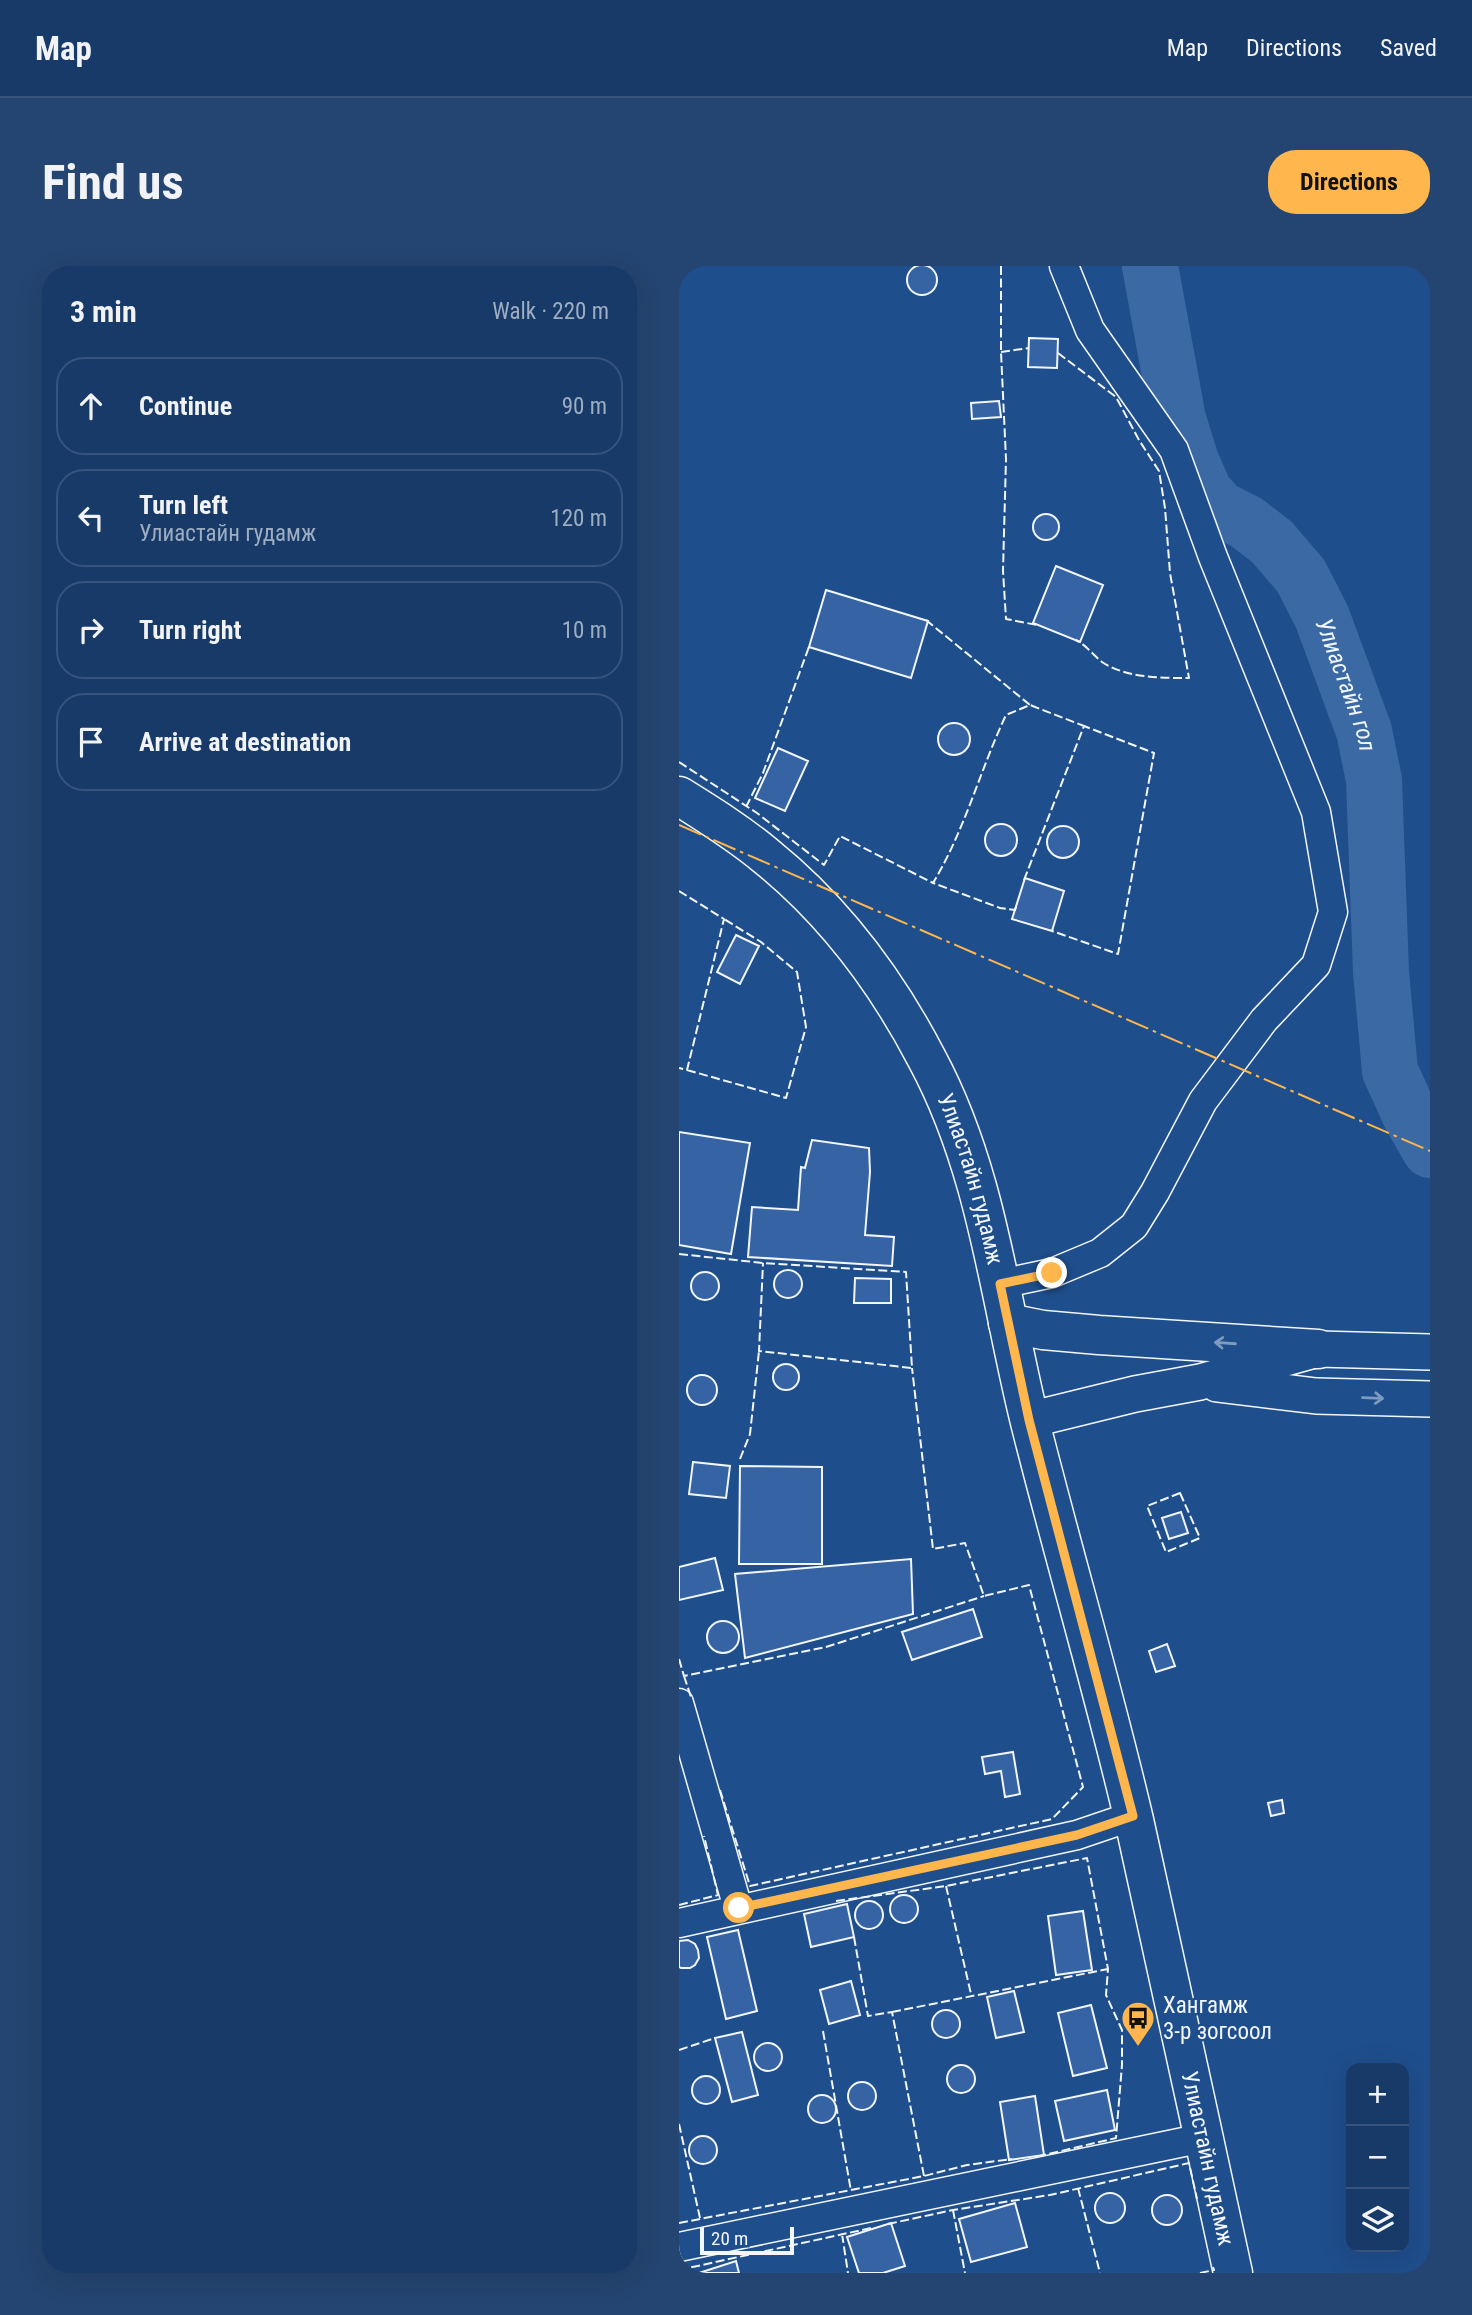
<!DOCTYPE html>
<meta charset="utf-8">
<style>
:root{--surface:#173a69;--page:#244571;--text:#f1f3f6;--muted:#9eadc0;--line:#36547d;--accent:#ffb74d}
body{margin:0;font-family:"Roboto Condensed",sans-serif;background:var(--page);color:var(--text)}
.controls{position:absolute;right:21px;bottom:21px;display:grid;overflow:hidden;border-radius:14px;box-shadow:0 7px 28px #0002}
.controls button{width:63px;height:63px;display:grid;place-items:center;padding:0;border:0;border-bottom:2px solid var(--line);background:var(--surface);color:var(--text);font:35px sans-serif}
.scale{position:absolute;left:21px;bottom:18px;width:94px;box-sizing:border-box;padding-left:7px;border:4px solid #f2f6ff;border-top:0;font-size:19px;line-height:24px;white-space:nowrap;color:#f2f6ff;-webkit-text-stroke:5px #1f4e8c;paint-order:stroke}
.stop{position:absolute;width:21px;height:21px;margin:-16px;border:5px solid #ffb74d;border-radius:50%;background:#fff}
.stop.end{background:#ffb74d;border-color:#fff;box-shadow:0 2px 7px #0008}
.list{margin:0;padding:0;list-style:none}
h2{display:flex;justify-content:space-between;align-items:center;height:91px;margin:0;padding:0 28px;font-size:30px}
h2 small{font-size:23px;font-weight:400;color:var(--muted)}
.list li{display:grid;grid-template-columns:46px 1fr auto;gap:21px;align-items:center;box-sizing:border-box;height:98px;margin:0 14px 14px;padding:0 14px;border:2px solid var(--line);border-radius:28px}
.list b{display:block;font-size:26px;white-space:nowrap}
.list p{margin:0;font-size:23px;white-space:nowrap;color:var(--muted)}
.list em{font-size:23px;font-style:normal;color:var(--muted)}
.icon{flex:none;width:38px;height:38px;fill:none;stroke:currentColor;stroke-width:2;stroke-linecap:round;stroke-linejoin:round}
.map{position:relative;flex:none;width:751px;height:2007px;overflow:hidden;border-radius:28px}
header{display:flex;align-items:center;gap:42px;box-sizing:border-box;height:98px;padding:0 35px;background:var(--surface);border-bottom:2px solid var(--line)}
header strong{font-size:33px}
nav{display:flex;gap:38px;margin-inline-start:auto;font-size:24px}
.intro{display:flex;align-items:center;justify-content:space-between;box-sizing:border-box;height:168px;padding:0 42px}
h1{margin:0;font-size:49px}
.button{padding:18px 32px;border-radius:28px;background:var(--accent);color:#111;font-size:24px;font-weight:700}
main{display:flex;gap:42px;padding:0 42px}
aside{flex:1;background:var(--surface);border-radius:28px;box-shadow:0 7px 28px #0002}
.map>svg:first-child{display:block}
</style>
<header>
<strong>Map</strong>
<nav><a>Map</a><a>Directions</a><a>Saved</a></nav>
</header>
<div class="intro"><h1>Find us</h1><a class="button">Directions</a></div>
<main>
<aside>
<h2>3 min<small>Walk · 220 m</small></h2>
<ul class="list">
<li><svg class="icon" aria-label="ahead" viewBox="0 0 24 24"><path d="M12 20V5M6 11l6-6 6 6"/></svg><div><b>Continue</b></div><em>90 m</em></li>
<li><svg class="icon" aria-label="left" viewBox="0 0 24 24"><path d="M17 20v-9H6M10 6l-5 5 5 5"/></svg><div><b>Turn left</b><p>Улиастайн гудамж</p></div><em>120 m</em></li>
<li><svg class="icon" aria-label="right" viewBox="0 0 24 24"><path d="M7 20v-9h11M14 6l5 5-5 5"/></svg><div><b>Turn right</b></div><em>10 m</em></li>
<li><svg class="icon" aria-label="arrive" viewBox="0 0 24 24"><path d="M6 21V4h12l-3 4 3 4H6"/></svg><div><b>Arrive at destination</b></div></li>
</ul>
</aside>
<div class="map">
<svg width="751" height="2007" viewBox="0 0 751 2007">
<rect width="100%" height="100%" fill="#1f4e8c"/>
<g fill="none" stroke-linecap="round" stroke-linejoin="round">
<!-- river -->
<path stroke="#3b69a3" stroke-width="56" id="s1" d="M471,0L499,153L512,195L526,227L541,243L567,256L593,276L622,310L643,351L685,465L695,514L702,706L711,805L732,851L751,884"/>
</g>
<!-- building -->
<path fill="#3563a3" stroke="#f2f6ff" stroke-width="2" d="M228 14a15 15 0 1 1 30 0a15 15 0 1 1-30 0Z
M350,72L379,73L378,102L349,101Z
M320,135L322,151L293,153L292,137Z
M354 261a13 13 0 1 1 26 0a13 13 0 1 1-26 0Z
M377,300L424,319L401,376L354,357Z
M147,324L249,355L232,412L130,381Z
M259 473a16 16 0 1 1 32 0a16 16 0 1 1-32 0Z
M99,482L129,495L106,545L76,532Z
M306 574a16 16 0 1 1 32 0a16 16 0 1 1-32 0Z
M368 576a16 16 0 1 1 32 0a16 16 0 1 1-32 0Z
M346,612L385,625L373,665L333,653Z
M57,669L80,680L61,718L38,706Z
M0,866L71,877L52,988L0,979Z
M133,874L190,882L191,906L186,969L215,971L213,1000L69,991L73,941L119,944L122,901L126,902Z
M95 1018a14 14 0 1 1 28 0a14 14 0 1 1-28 0Z
M12 1020a14 14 0 1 1 28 0a14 14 0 1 1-28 0Z
M176,1012L212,1013V1037H175Z
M94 1111a13 13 0 1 1 26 0a13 13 0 1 1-26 0Z
M8 1124a15 15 0 1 1 30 0a15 15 0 1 1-30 0Z
M14,1196L51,1200L47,1232L10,1228Z
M61,1200L143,1201V1298H60Z
M502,1246L509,1267L490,1273L483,1252Z
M36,1292L44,1324L0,1334V1301Z
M232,1293L234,1348L66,1392L56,1308Z
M294,1343L303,1371L233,1394L223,1366Z
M28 1371a16 16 0 1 1 32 0a16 16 0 1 1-32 0Z
M488,1378L496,1400L477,1406L470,1385Z
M334,1486L341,1528L326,1531L322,1505L306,1508L303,1491Z
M603,1534L605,1547L592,1550L589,1537Z
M211 1643a14 14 0 1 1 28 0a14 14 0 1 1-28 0Z
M176 1649a14 14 0 1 1 28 0a14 14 0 1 1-28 0Z
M168,1638L175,1671L132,1681L125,1648Z
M404,1645L413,1704L377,1709L369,1650Z
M59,1664L78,1745L47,1753L28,1671Z
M9,1674L16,1678L19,1684L20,1692L16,1699L11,1702H2L0,1701V1675Z
M172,1715L181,1749L150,1758L141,1724Z
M335,1725L345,1766L317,1772L308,1731Z
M412,1739L428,1802L394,1810L379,1747Z
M253 1758a14 14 0 1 1 28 0a14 14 0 1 1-28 0Z
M63,1766L79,1829L53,1836L36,1772Z
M75 1791a14 14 0 1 1 28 0a14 14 0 1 1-28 0Z
M268 1813a14 14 0 1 1 28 0a14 14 0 1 1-28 0Z
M13 1824a14 14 0 1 1 28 0a14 14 0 1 1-28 0Z
M169 1830a14 14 0 1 1 28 0a14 14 0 1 1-28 0Z
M428,1824L436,1864L385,1875L376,1835Z
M129 1843a14 14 0 1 1 28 0a14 14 0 1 1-28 0Z
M356,1830L365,1889L330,1894L321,1836Z
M10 1884a14 14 0 1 1 28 0a14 14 0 1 1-28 0Z
M416 1942a15 15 0 1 1 30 0a15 15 0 1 1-30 0Z
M473 1944a15 15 0 1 1 30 0a15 15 0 1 1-30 0Z
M336,1937L348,1981L292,1996L280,1953Z
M212,1957L226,2000L204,2007H180L168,1971Z
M57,1995L60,2007H20Z"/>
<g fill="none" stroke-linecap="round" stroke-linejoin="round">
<defs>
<path id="minor" d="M321,1018L373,1007L421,987L455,960L476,926L524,835L585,754L637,699L654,646L637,546L534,291L495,184L411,64L385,0
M0,1437L59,1642
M0,1657L398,1569L454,1550
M0,1981L524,1872"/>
<path id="tertiary" d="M538,1118L637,1130L751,1133
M350,1154L456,1128L521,1116L639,1083L751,1086"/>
<g id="secondary">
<path id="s2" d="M0,530C29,548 61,568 87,590C155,645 208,716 248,793C309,906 321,1037 352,1160C385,1291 424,1422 455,1554C489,1704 521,1856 554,2007"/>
<path d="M329,1057L364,1064L420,1069L639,1083"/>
</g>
</defs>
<!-- minor casing -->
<use href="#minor" stroke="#f2f6ff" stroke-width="31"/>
<!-- tertiary casing -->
<use href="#tertiary" stroke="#f2f6ff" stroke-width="38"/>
<!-- secondary casing -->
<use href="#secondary" stroke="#f2f6ff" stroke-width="41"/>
<!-- minor -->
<use href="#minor" stroke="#1f4e8c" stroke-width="28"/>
<!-- tertiary -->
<use href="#tertiary" stroke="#1f4e8c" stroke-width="35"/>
<!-- secondary -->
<use href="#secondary" stroke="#1f4e8c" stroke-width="38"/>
<!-- fence -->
<path stroke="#f2f6ff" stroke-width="2" stroke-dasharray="9 3.5" stroke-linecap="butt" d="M322,0V86L327,193L324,305L327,353L358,359
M322,86L350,82
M379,87L437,131L460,174L480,205L486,242L491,307L510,412C482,412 447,412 423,396C414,389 407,379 397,374
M247,354L351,439
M0,496L78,547L145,599L161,570L254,617
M67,541L84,507L131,378
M345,614L405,460L475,487L439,688L373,665
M0,625L45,653L8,804L0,802
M337,641L336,644L321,642L254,617C286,564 301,504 327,449L351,439L405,460
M8,804L107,832L127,761L118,706L82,676L45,653
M0,988L84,997L227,1006L233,1102L80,1085L84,997
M61,1193L71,1168L80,1085
M501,1227L521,1272L487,1286L468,1240Z
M0,1393L5,1410L147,1381L305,1330
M5,1410L12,1431
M41,1524L71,1620L373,1553L404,1521L350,1319L305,1330L286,1277L254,1283L233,1102
M267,1620L292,1728
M157,1635L267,1620L408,1592L429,1703L427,1729L443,1764V1799L437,1872L361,1890
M0,1639L39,1629L25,1570
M175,1671L189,1750L213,1746L245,1910
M213,1746L429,1703
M144,1765L172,1925
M0,1784L36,1772
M0,1858L21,1952
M399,1922L421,2007
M274,1944L286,2007
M0,1957L245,1910L288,1899L333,1893
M209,1958L274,1944L371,1929L510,1897L518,1933
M163,1968L169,2007
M0,2004L192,1962
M521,2007L535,2004L534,2001"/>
<!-- power -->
<path stroke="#ffb74d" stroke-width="2" stroke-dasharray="24 5 3.5 5" stroke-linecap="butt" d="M0,559L751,885"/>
</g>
<!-- one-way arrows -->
<defs><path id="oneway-shaft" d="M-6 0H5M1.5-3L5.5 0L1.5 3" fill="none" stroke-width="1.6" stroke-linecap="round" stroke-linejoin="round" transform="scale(1.75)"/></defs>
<g stroke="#7e9ac0">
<use href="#oneway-shaft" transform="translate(546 1077) rotate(-176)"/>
<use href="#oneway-shaft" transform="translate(694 1132) rotate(2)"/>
</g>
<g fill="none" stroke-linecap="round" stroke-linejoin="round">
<!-- route -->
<path stroke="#ffb74d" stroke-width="9" d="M60,1642L398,1569L454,1550L350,1154L321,1018L373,1007"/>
</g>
<!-- icons -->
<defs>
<symbol id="bus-pin" viewBox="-11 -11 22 30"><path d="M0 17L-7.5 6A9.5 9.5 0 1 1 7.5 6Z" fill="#ffb74d" stroke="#1f4e8c"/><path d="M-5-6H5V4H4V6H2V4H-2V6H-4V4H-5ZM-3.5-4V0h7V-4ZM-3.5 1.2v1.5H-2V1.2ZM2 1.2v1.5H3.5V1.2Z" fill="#111"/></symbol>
</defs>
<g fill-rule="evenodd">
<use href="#bus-pin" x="440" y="1733" width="38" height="52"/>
</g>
<g text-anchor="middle" stroke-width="5" stroke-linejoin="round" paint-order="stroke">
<!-- street labels -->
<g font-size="23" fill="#f2f6ff" stroke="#1f4e8c">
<text dy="8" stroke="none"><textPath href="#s2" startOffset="495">Улиастайн гудамж</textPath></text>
<text dy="8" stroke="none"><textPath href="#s2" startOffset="1503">Улиастайн гудамж</textPath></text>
</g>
<!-- poi labels -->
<g font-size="23" fill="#f2f6ff" stroke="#1f4e8c" text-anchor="start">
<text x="484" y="1747">Хангамж<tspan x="484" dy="26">3-р зогсоол</tspan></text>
</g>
<!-- water labels -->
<g font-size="24" font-style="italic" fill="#f2f6ff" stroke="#1f4e8c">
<text dy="8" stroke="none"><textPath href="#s1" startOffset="481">Улиастайн гол</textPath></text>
</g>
</g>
</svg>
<div class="controls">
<button>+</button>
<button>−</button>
<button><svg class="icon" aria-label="layers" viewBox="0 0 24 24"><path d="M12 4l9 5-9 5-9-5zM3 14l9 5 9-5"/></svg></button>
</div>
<div class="scale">20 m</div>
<div class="stop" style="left:60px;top:1642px"></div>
<div class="stop end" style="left:373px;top:1007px"></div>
</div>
</main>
